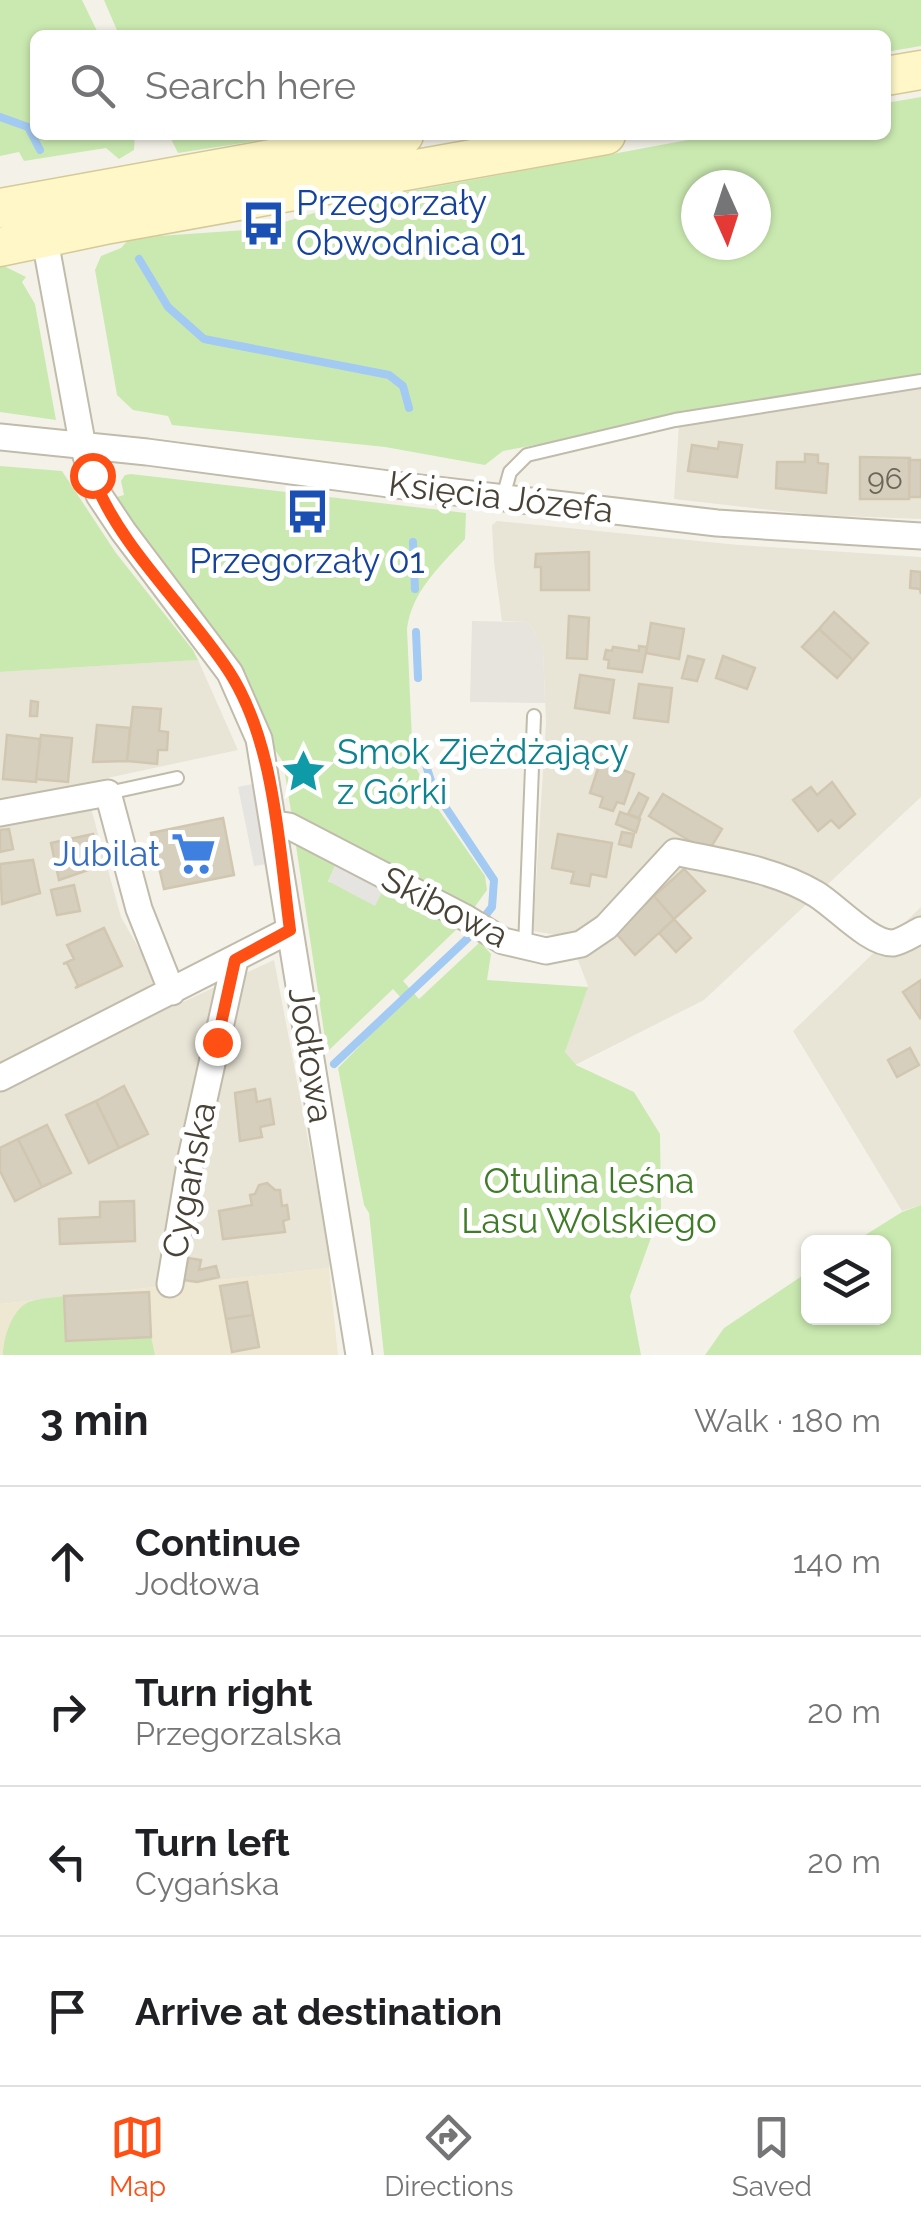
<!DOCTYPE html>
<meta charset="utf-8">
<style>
:root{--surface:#fff;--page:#f6f6f6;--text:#202124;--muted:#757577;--line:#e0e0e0;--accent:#fe4f15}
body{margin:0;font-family:Raleway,sans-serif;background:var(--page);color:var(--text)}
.controls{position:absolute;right:30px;bottom:30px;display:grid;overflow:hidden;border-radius:15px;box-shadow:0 2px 8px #0004}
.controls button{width:90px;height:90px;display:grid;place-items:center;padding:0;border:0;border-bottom:2px solid var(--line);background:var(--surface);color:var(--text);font:50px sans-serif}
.compass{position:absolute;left:681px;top:170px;width:90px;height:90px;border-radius:50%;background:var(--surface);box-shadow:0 2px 8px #0004;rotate:177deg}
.stop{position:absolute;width:30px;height:30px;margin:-22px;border:8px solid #fe4f15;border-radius:50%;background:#fff}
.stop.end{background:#fe4f15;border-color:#fff;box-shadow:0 2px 10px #0008}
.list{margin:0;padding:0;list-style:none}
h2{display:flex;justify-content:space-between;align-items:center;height:130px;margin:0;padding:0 40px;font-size:42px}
h2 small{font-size:32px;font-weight:400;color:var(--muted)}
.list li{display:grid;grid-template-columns:65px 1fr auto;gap:30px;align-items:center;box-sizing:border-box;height:150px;padding:0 40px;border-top:2px solid var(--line)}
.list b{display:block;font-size:38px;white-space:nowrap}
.list p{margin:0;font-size:32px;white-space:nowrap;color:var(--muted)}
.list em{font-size:32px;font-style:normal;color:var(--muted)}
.icon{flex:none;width:55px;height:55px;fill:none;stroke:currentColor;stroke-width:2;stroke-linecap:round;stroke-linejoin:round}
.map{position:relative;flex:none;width:921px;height:1355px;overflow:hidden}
.search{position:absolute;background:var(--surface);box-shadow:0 2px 8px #0004;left:30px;right:30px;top:30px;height:110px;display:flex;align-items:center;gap:25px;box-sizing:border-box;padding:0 35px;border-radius:15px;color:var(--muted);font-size:38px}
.sheet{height:730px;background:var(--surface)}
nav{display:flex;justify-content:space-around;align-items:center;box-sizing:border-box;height:140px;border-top:2px solid var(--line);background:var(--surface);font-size:28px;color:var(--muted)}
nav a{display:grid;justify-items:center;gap:5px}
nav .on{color:var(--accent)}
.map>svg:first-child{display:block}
</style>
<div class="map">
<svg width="921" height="1355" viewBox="0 0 921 1355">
<rect width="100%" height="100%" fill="#f4f2e8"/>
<!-- residential -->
<path fill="#e8e4d6" d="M921,383V519L816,515L674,499L679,424Z
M497,521L739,545L921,557V797L704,1000L575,1065L565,1052L588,986L569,937L533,931L546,723L543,648L528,622L502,621L494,562L492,525Z
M198,660L238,750L84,783L121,917L172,1007L274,960L330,1255L329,1268L0,1304V672Z
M921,907V1205L902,1211L793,1031Z"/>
<!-- industrial -->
<path fill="#e7e3dd" d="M472,621L528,622L543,648L545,703L470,702Z"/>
<!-- education -->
<path fill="#eee8d2" d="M329,1268L338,1355H0V1304Z"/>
<!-- green -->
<path fill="#cae9b0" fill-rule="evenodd" d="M0,0H82L99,35H35V135H135L134,150L119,159L106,148L24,161L19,152L0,156Z
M104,0H921V46L886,52V35H119Z
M921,97V374L503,451L485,465L385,447L172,425L168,416L133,410L117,395L95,270L101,256L121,248L130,238L261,229L347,203L715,135H886V103ZM696,185H756V245H696Z
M169,135H294L178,153Z
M0,264L26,277L22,282L35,304L56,420L0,412Z
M0,466L62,471L116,553L193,650L198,660L0,672Z
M131,474L466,513L465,539C441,565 411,592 407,629L413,762L436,806L485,876L487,890L471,912L299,821L291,811L283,762L273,747L258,702L237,660L152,552L117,497L124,495L121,481L125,475Z
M295,839L338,859L328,882L386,884L460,926L403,981L419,999L480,942L491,954L487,980L588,987L565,1052L576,1065L634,1092L660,1134L661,1210L630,1296L641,1355H384L369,1213L364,1205L338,1068L404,1001L393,989L327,1052Z
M921,1205V1355H705L724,1328L808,1272V1318H884V1242H854L902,1212Z
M64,1296L66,1341L151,1337L155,1355H3C3,1338 12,1309 29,1302C39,1298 54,1298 64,1296Z"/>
<!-- parking -->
<path fill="#e5e4e0" d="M257,783L267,864L254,866L238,787Z
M338,859L386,884L375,906L328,881Z"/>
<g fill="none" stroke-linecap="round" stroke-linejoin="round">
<!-- stream -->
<path stroke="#a3caf2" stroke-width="8" d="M0,117L28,127L40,150
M139,259L168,307L204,339L389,375L403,386L409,408
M413,542L415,589
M416,632L418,678
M334,1064L468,938L492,907L494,880L434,790L424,759"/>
</g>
<!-- building -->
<path fill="#d6cfbd" stroke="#d1c7b0" stroke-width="2.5" d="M719,442L742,445L737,477L688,471L692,445L718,449Z
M805,454L818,455V463L828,464L826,493L776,488L777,462H805Z
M860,457L910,458L909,499H860Z
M909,460H921V497H909Z
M589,552V590H541V567H535L536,554Z
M911,571L921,572V594L920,589L910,588Z
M834,612L868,643L853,660L819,629Z
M569,616L589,618L587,659L567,658Z
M651,623L684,629L679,659L646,653Z
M819,629L853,660L837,678L802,647Z
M639,646L647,647L642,672L608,668L609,660L604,659L606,650L612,651L613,647L639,651Z
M688,656L704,660L697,681L682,678Z
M723,656L755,668L747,689L716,678Z
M580,675L614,680L609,713L575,708Z
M639,684L672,688L668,722L634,718Z
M31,701L38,702L37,716H30Z
M133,707L161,709L159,731L168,732L167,750H158L157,764L127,761Z
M97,725L130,728L127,761L93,762Z
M7,735L40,739L36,782L3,779Z
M41,735L72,738L68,782L36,779Z
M600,762L634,774L624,804L617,802L613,811L600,807L603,797L590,793Z
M832,782L855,814L839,828L831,820L818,831L793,800L811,787L817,795Z
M639,793L648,798L639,818L628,814Z
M663,794L722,829L708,852L649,816Z
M620,812L640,819L636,832L616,824Z
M223,818L234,875L164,889L151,833Z
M9,829L13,849L0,852V830Z
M622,832L634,834L631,847L619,844Z
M93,834L100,866L59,880L51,843Z
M558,834L612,843L606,877L591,874L589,886L571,883L574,872L552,868Z
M33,860L40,893L2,904L0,864Z
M684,869L705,891L674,919L654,896Z
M74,885L80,911L57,915L51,890Z
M654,896L674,919L635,955L615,932Z
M674,919L691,938L676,952L659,933Z
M104,928L122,966L75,988L78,986L67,963L63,964L74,959L67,945Z
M921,980V1017L920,1018L903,992Z
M910,1048L919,1065L897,1077L888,1060Z
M124,1086L148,1134L119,1148L96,1101Z
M255,1089L257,1102L270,1099L274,1124L260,1127L262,1137L240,1141L235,1093Z
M96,1101L119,1148L89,1163L66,1115Z
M47,1125L71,1173L42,1187L18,1139Z
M18,1139L42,1187L15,1201L0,1171V1148Z
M267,1183L275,1190H280L282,1206L287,1205L289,1219L283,1221L285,1232L223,1239L219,1211L252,1205L250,1195L255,1194L259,1185Z
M134,1201L135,1241L60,1244L59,1219L100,1217V1202Z
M188,1258L201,1260L199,1270L216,1266L219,1277L197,1282L184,1280Z
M247,1282L253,1315L226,1319L220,1286Z
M149,1292L151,1337L66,1341L64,1296Z
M253,1315L259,1347L232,1352L226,1319Z"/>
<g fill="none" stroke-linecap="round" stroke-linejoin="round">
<defs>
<path id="lane" d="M503,497L510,472L527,455L675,420L921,381
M108,793L177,778
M525,947L534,716"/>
<path id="street" d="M42,224L83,447L99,495L123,531L230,673L259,739L359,1355
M0,437L147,452L404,486L717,523L921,536
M0,813L108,793L139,909L172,992
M275,824L289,826L466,918L503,941L546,951L581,944L606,927L675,852C721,862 775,869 816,894C836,906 870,944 893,943C901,942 913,934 921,930
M0,1078L290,930
M170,1284L191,1158L235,960"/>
<path id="secondary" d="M886,76L921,70
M0,208L404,135
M0,247L110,224L606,135"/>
</defs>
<!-- lane casing -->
<use href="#lane" stroke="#c0bbaa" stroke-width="16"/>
<!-- street casing -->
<use href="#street" stroke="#c0bbaa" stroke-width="29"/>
<!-- secondary casing -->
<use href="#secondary" stroke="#d5ca97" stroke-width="41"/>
<!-- lane -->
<use href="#lane" stroke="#fff" stroke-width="12"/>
<!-- street -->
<use href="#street" stroke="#fff" stroke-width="25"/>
<!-- secondary -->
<use href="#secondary" stroke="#fff7c7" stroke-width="38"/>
</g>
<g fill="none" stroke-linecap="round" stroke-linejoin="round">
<!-- route -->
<path stroke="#fe4f15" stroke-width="12" d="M92,475C120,548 185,605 228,670C275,741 279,847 290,930L235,960L217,1042"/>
</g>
<!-- icons -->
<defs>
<symbol id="bus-bare" viewBox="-9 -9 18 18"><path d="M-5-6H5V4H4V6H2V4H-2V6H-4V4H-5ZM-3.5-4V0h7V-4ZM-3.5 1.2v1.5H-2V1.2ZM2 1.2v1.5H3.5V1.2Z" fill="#1a4fb4" stroke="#fff" stroke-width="2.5" paint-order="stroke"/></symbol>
<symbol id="sight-bare" viewBox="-9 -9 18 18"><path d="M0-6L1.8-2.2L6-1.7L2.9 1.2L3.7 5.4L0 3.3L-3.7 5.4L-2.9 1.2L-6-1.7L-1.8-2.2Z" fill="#0f9aa8" stroke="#fff" stroke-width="2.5" paint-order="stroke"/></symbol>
<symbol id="supermarket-bare" viewBox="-9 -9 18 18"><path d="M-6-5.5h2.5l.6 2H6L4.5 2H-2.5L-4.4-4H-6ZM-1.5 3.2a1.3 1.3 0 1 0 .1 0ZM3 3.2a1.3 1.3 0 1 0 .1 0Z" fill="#3f7fe0" stroke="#fff" stroke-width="2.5" paint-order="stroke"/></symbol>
</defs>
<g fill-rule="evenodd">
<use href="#bus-bare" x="232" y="192" width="63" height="63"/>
<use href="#bus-bare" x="276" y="480" width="63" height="63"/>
<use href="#sight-bare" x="272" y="740" width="63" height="63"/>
<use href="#supermarket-bare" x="162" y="822" width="63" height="63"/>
</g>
<g text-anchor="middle" stroke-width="10" stroke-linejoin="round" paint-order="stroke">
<!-- number labels -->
<g font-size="30" fill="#6c6658">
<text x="885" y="489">96</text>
</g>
<!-- transit labels -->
<g font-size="35" fill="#164399" stroke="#fff" text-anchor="start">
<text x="296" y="215">Przegorzały<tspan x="296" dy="40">Obwodnica 01</tspan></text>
<text x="307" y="573" text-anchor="middle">Przegorzały 01</text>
</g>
<!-- street labels -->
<g font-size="35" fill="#484336" stroke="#fff">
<text transform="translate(501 497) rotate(7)" y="12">Księcia Józefa</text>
<text transform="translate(445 907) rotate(27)" y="12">Skibowa</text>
<text transform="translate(311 1055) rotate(81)" y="12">Jodłowa</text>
<text transform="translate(189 1180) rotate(-79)" y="12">Cygańska</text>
</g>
<!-- culture labels -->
<g font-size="35" fill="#0d838f" stroke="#fff" text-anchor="start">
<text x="337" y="764">Smok Zjeżdżający<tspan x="337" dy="40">z Górki</tspan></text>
</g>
<!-- shop labels -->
<g font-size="35" fill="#366cbe" stroke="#fff" text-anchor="end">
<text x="160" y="866">Jubilat</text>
</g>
<!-- park labels -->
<g font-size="35" fill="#3f7b28" stroke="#fff">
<text x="589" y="1193">Otulina leśna<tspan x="589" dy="40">Lasu Wolskiego</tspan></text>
</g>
</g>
</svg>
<div class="controls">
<button><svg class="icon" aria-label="layers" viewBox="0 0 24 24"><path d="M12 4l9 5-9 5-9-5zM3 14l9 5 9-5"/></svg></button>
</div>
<svg class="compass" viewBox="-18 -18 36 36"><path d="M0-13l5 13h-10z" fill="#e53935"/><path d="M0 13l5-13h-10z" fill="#757577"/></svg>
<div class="stop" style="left:92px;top:475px"></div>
<div class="stop end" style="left:217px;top:1042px"></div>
<div class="search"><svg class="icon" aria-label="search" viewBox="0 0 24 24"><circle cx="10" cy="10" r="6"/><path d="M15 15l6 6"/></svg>Search here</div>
</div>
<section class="sheet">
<h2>3 min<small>Walk · 180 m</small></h2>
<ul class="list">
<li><svg class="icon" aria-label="ahead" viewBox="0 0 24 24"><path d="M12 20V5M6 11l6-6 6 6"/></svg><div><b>Continue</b><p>Jodłowa</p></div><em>140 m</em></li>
<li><svg class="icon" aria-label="right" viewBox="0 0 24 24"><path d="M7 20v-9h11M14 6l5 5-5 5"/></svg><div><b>Turn right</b><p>Przegorzalska</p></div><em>20 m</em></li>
<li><svg class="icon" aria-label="left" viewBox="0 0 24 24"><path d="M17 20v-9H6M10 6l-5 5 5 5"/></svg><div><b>Turn left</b><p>Cygańska</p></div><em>20 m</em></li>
<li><svg class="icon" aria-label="arrive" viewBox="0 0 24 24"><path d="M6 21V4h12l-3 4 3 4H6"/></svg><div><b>Arrive at destination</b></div></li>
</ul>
</section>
<nav>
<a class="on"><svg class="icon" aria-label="map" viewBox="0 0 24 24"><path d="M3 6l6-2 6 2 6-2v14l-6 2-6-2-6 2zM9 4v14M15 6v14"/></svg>Map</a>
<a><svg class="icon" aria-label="directions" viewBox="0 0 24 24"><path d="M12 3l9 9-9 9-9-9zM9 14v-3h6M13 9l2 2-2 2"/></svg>Directions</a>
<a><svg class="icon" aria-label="saved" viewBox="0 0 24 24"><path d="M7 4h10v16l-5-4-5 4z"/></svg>Saved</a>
</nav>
